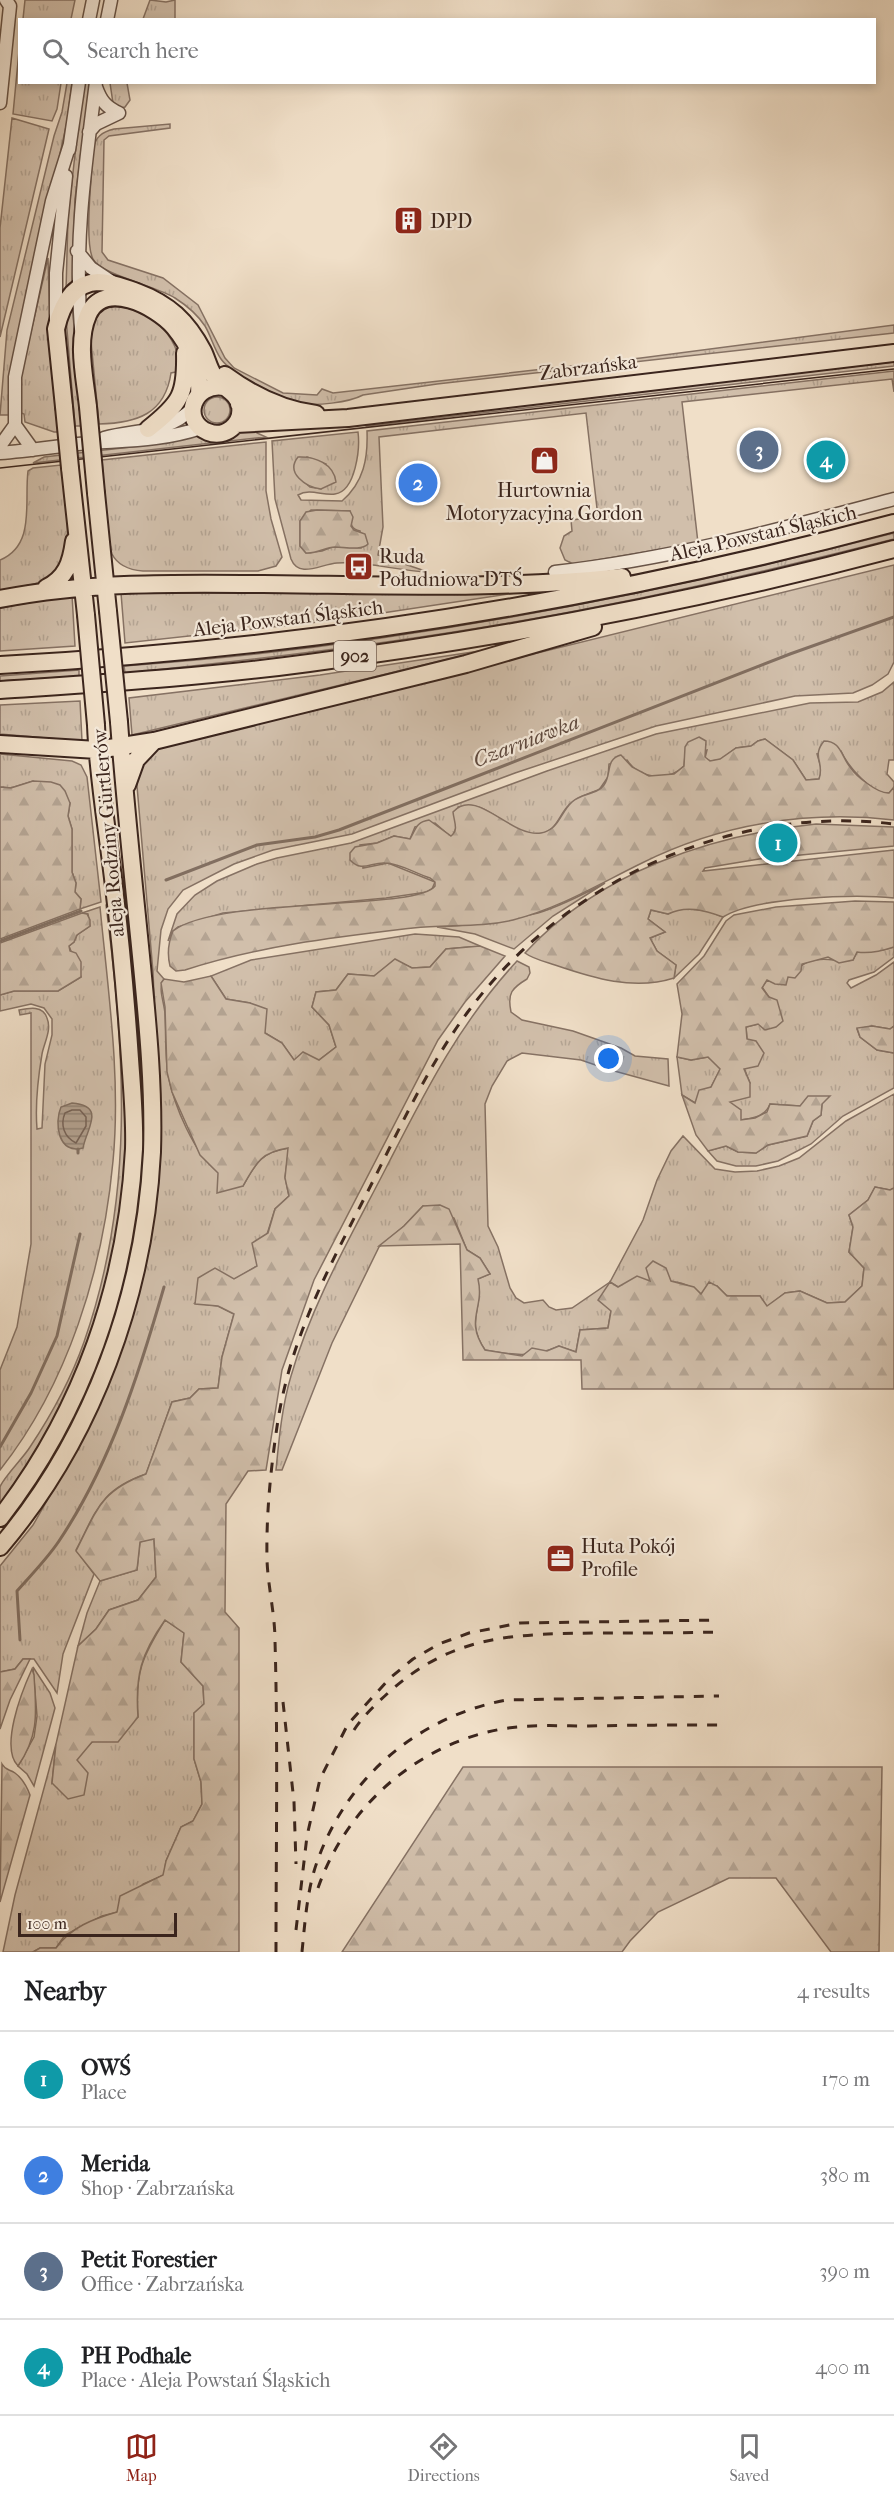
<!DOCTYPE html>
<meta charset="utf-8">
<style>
:root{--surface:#fff;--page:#f2f2f2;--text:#202124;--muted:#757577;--line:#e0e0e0;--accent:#8f2418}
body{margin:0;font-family:"IM FELL French Canon",serif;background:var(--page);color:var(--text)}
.scale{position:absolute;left:18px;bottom:15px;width:159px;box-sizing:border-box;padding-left:6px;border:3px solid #3b251d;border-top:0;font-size:16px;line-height:21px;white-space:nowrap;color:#3b251d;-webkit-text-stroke:4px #f5eadb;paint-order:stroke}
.you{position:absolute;left:609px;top:1059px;width:21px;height:21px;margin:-15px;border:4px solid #fff;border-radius:50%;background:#1a73e8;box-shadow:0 0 0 9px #1a73e833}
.badge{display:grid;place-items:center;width:39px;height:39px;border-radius:50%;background:var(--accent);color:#fff;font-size:20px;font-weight:700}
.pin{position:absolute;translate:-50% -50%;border:3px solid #fff;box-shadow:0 2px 6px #0006}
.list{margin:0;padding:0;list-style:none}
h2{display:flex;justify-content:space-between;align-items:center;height:78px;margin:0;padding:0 24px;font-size:26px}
h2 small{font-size:20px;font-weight:400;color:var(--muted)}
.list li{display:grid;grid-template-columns:39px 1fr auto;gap:18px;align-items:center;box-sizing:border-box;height:96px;padding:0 24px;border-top:2px solid var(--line)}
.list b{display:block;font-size:22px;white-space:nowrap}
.list p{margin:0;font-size:20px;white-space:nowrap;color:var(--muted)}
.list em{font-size:20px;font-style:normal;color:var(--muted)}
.icon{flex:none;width:33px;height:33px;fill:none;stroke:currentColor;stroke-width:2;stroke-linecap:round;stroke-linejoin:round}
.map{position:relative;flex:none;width:894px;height:1952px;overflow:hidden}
.search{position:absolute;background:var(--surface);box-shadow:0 3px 9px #0003;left:18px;right:18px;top:18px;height:66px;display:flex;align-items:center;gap:15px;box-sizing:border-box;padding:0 21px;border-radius:0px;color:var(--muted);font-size:22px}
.sheet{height:462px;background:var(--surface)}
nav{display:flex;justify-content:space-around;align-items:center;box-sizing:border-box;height:84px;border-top:2px solid var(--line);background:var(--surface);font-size:16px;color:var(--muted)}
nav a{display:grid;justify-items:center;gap:3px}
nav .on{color:var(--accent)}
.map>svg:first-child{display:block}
</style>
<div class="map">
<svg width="894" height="1952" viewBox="0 0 894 1952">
<defs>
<pattern id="grass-tufts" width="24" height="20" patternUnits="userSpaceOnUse" patternTransform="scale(1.5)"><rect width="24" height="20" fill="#d1bfab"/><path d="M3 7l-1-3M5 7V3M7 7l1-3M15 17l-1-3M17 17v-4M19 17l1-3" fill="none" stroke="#b4a493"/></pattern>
<pattern id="forest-firs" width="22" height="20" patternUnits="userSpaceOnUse" patternTransform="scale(1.5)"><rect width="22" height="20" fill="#d1bfab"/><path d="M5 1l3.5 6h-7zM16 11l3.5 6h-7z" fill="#b4a493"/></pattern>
<pattern id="water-rules" width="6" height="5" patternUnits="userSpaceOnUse" patternTransform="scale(1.5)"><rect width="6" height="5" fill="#b2a08e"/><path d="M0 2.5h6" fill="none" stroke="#928273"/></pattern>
</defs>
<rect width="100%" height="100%" fill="#f0dfc8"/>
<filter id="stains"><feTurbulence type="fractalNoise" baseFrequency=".00333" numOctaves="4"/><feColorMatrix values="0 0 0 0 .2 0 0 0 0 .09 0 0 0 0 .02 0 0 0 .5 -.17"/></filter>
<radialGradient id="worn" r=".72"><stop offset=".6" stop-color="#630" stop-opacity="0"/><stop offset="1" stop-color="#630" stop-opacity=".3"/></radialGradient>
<!-- grass -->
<path fill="url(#grass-tufts)" stroke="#867264" stroke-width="1.5" fill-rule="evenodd" d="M25,0H75L71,19H23Z
M150,0L166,2L175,0V19H143Z
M19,51L20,82L61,83L57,109L52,121L13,114Z
M67,83H72L67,122L9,386V415H0L7,330L54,136L62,112Z
M83,83H90L75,199L72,287L66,291L68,217Z
M110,83H127L130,100L125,107L120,108L113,103Z
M12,118L49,129L0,337V228Z
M170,124V128L109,136L104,140L102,252L108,260L163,278L198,305L225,358L234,368L283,393L317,395L322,389L333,393L641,358L894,325V333L437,384L363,395C350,402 314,407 300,403C279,397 233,376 221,359C214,349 211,336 205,326C197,314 186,305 175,298C157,286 101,275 93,259C84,242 92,173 93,150C95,137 102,132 114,129Z
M48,258L50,329L59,432H54L25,422L24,414L21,413V375Z
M72,302L82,426H75L66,318Z
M107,305C143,307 174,327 180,364H176V372L171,373C165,414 137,423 99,424L90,331L96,315Z
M894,362V366L367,426L373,420Z
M894,371V392L892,379L682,402L698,543L573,564L565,560L560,548L564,536L572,531L571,520L598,517L586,413L379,437L383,527L378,555L428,572C397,571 368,561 337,563C321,564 299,579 291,559L275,499L272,441L358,432C360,448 356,491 335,494C323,496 310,488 298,495L301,500L342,501C364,482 368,458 367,431ZM307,457L326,464L321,489L310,487L301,479ZM311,510L350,511C351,521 349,529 360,531L361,548L332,547L322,551L306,553L300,546V521Z
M204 410a13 13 0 1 1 26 0a13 13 0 1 1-26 0Z
M257,427V433L266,437L33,463L44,457L148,445L189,435Z
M266,442V491L271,519L282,557L276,566L258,571H143C130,570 118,566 112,554C105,538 104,480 102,460Z
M61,465C64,495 79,556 50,577C37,586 16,587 0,590V560C36,545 24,502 28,471L33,468Z
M894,533V539C799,563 703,586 606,605C447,637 286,657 125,673L124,666C384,648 642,598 894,533Z
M894,565V662L888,674L872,685L853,693L795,696L656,726L515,773L352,834L273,850L234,864L183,890L168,909L161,930L157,971L164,979C157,989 165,1003 165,1015C166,1034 165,1056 168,1075C174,1105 194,1154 218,1172C225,1178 235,1182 243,1186C256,1163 261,1152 289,1148L285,1177L289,1196L275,1209L257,1266L195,1303L218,1306L234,1314L222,1357L218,1388L199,1389L190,1398L172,1402L146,1474C100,1490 97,1510 76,1550L94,1574L63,1654L57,1693L34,1659H23L15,1669L0,1672V1566L33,1525L87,1431L114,1370L130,1325L153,1225L160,1149L157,1065L153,972L137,786L138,768L161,746Z
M121,593H515L336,620L125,643Z
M72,595L75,646L0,651V608Z
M486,650L132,735L129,698L320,675Z
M79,670V676L0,681V676Z
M894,682V760H889L887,774L894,782V788L889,793C872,795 847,765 841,751L817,754L822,771L819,779L806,780L793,760L765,739L758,741L751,746L736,748L720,760L710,761L705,758L707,750L685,755L684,766C668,782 639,779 627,760L609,764L608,777L599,790C589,793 574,799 567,807C557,819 556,832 538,834C507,836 489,797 458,807C455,817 459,830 451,837L435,823L415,827L410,839L394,836L377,843L360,845L363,868L388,863L435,882L432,889L427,892L386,898L223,913L178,927L173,931L168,941L177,914L195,895L217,881L257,864L277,858L351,843L547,771L656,734L810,703L858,702L882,692Z
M80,701L82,741L0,734V705Z
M0,754L72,761L81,765L87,777L101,902L80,909L81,899L75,892L76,883L72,872V829L68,816L70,803L33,781L11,788L0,787Z
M605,883L553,916L514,949L475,934L437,927C470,925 506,921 538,913C561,906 584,894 605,883Z
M111,904L127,1118L123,1202L102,1304L70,1392L37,1453L0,1505C0,1500 0,1492 0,1487C3,1478 24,1457 30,1447C52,1414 71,1379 84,1342C135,1196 125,1056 106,905Z
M100,907C108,990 121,1078 113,1161C103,1270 68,1384 0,1470V1370L17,1327L31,1244V1013L20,1015L19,1010C29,1008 43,1005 47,1018C52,1030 44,1043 42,1054C38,1078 35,1105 37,1129L42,1128L45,1064L52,1035V1019L44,1008L31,1004L0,1011V995L14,991H58L81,977L69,946L74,942L77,935L90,926L88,914L82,913Z
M680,908L708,911L723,917L699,954L674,978L676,965L657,951L650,938L665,932L648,919L651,910L668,914Z
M415,934L459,937L480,946L446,949L430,967L412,968L395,960L374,976L348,974L336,990L316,992L312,1007L329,1025L336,1047L319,1060H294L282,1043L265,1033L250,1003L226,999L211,976L251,960Z
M894,947V957L874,972L849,980L847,983L851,988L876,975L894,962V1026L890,1029L872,1026L857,1029L860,1037L877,1050L894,1053V1088L843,1116L811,1144L778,1161L756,1166H736L717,1161L708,1151L726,1146L738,1152L756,1153L768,1145L807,1136L813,1121L821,1115L822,1104L800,1106L770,1104C765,1117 753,1118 741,1120L730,1102L750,1083L744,1068L747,1039L746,1027L758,1024L769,997L762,987L767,980C773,979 780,979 786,977C795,973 800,964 810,961C829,956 835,963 853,960L857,952L883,950Z
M517,961L529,967L530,973L527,979C512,988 507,993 511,1012L522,1020L573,1031L621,1048L635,1056L668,1059L669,1086L607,1069L581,1060L522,1053L507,1061L492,1086L485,1104L488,1226L498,1247L510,1288L516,1298L524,1303L543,1300L549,1307L556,1310L572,1308L610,1282L643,1220L657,1180L671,1151L683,1136L715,1169L735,1172L757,1171L779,1166L799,1158L846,1121L894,1094V1188L890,1190L875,1187L868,1200L849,1215L853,1227L849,1252L864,1268L862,1286L845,1302L827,1303L800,1291L785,1293L767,1307L760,1296H727L717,1286L702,1295C680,1273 645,1282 618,1287L610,1282L611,1311L608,1328L580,1330L576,1352L559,1346C534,1358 511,1355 485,1350C464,1319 485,1309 477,1279L490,1274L480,1258L467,1250L454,1218L423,1206L404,1226L379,1247L332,1343L282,1470H276C279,1439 282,1406 291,1376C312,1303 351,1236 386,1168C425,1092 458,1025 517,961Z
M677,1057L691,1060L708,1057L721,1068L711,1087L695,1103L682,1095Z
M154,1538L156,1577L138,1600L109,1610L96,1629L78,1646L87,1613L100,1581L137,1570L140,1542Z
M165,1620L184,1633L181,1662L203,1686L204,1704L194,1713V1759L201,1782L202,1804L193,1821L181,1827L166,1861L164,1875L143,1884L118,1912L102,1916L65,1935L56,1948H40L33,1952H3L15,1895L56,1744L52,1783L92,1742L138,1717C135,1672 142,1657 165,1620Z
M33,1667L50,1693L55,1708L34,1786L27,1774L18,1766L34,1737L37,1716Z"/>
<!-- forest -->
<path fill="url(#forest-firs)" stroke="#867264" stroke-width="1.5" d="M298,457C315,456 334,464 336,482L321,489C306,487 285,473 298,457Z
M317,510L350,511L353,517L351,526L354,530L365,534L368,544C361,551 345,547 335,547C325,547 317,554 306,553L300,546V521L306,512Z
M699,737L706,741L705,757L710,761L720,759L736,748L751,746L758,741L765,739L793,760L806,780L819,779C825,762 811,757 824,741C841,741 841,756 850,767C856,776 878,794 889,793L894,787V820C808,810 720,824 642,863C599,884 560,908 513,920C480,928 446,924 413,928C337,937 258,946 185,970L176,971L170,966C167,954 168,943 173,931C218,896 417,911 435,886V882L430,878C416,874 400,863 385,863C371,862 362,873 350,860V853L355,847L377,843L394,836L410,839C416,829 416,822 429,820L451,836C459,830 454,822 453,812C476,786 511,838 541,833C559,830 560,813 572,802C581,793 597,795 604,785C612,774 605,759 621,755L632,767L649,776L674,774L684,766L685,747L688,742Z
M33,781L51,782L60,785L65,791L70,803L68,816L72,829V872L76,883L75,892L81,899L80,909L0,939V787L11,788Z
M816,824L894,827V846L759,859L705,868L703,871L894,850V898C856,894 754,897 723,917C704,910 686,905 668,914L651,910L648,919L665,932L650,938L657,951L676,965L674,978C634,991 593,978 555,965C546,962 533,959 525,953C599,872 711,835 816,824Z
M855,901L894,902V947C882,951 869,954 857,952L853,960L839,963L828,957L802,964L801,971L795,978L788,977L786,985L775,984L767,980L762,988L769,997L777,1000L783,1021L776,1027L765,1030L758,1024L746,1027L747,1039L756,1041L764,1053L758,1066L744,1069L750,1083V1097L730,1102L741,1110V1120L755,1118L767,1112L770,1104L800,1106L808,1096H830L822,1104L821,1115L813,1121L807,1136L768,1145L756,1153L738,1152L726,1146L708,1151L696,1135L682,1095L695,1103L699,1090L711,1087L720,1069L708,1057L691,1060L677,1057L682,1014L677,984L704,956L726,921L734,915L776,907Z
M82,913L87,914L90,920V926L77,935L74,942L69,946L70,951L76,953L81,962V977L58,991H14L0,995V943Z
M480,946L505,956L465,1002L438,1040L314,1280L282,1370L266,1470L248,1471L226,1504L225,1612L239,1628V1952H33L40,1948H56C71,1927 93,1919 117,1912L120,1896L163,1875L166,1861L181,1827L193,1821L202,1804L201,1782L194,1759V1713L204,1704L203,1686L181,1662L184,1633L165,1620C141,1654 135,1675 138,1717L118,1742H92L77,1760L88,1773L84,1795L68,1799L52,1783L56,1744L78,1646L96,1629L109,1610L138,1600L156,1577L154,1539L140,1542L137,1570L100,1581L76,1551C97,1510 100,1491 146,1474L172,1402L190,1398L199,1389L218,1388L222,1357L234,1314L218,1306L195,1304L198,1278L215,1268L234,1279L257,1266L252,1243L268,1233L275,1209L289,1196L285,1178L288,1148C261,1152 256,1163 243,1186L217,1193L218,1173L200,1155L172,1092L167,1072L165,1007L161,983L164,979L184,982L211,976L226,999L250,1003L267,1009L265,1033L282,1043L294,1060L303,1052L319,1060L336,1047L329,1025L312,1007L316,992L336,990L348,974L374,976L395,959L412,968L430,967L446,949Z
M872,1026L890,1029L894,1026V1053L877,1050L860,1037L857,1028Z
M875,1187L890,1190L894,1188V1389H582L581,1360H463L460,1244L379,1246L404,1226L423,1206L440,1205L449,1209L467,1250L480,1258L490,1274L478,1279C485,1309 464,1319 485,1350L522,1356L532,1348L547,1351L559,1346L576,1352L580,1330L608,1328L611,1311L598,1300L610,1282L618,1287L637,1276L650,1281L646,1268L653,1261L666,1268L671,1281L694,1287L701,1294L709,1282L717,1286L727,1296H760L767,1306L785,1293L800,1291L827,1303L845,1302L862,1286L864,1268L849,1252L853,1227L849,1215L868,1200Z
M23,1659H30L10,1700L0,1729V1672L15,1669Z
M32,1669L34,1675C36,1711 40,1734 18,1766C0,1748 21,1693 32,1669Z
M2,1764C6,1771 9,1769 15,1773C22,1778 27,1787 30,1795L0,1902Z
M463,1767H882L879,1952H831L776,1878H729L658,1912L630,1941L622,1952H342Z"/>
<!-- water -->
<path fill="url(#water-rules)" stroke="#826f61" stroke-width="1.5" d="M72,1103C107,1106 86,1129 83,1148C58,1155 54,1123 61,1107Z"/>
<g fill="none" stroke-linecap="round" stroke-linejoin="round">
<!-- shore -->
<path stroke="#766256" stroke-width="1.5" d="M72,1110H80L86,1117V1126L76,1143C64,1137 60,1125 65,1113Z"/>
<!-- stream -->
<path stroke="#826f61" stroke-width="3" d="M166,880L257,845L315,837L339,830L790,654L894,617
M0,941L81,911
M78,1149V1153
M0,1447L31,1393L57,1336L80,1234
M20,1640L17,1591C31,1575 47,1559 59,1541C110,1465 139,1374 164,1287"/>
<defs>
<path id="minor" d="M89,20L93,0
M107,20L111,0
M96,87C101,101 106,107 119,113
M0,103L10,6L6,0
M89,132L96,124L119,113
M69,150L79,82
M77,251L91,268L112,282
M56,320V273L66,176
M81,329C74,242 85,168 96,82
M15,425L33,450
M104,438C137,429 167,434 193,408
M0,446L15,425V377L52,201L70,144
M0,453C26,451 52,447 78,444C122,440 158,442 201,428
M555,572C671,559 781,529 894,499"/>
<path id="major" d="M225,375C251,394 283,410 316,414
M239,404L281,419
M64,407L56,329C61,307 72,283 98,282C112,282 125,288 137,292C169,304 187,321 203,351C207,359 209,369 214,376C221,388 237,391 240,406C243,424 225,439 208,432C180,421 193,382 224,387
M88,407C85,378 76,342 88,315C103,279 156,306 174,327C189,345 201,370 199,394
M236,424L348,418L894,353
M148,429C181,403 186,394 185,353
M70,468L86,615
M96,493L108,611
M46,588C66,578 71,563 74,541
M0,599C87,582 174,583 263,584C382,585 502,590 622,577
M0,665C302,649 602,601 894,523
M0,690C103,683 206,677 309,663C506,637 702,600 894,549
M0,744L97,750L154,741L466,664L593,627
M127,785L136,760L153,742
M0,1518C83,1411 127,1284 134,1149C135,1119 132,1088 130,1059C126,1001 121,944 114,887C108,833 98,779 96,725
M0,1547C93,1438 145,1294 152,1152C154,1090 148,1027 142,966C134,885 125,804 119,722"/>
</defs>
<!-- minor casing -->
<use href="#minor" stroke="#685448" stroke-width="15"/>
<!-- major casing -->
<use href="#major" stroke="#3b251d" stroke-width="20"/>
<!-- minor -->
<use href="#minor" stroke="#f5eadb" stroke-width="12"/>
<!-- major -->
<use href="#major" stroke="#f0dfc8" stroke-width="16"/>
<!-- tram -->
<path stroke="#3b251d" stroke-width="1.5" d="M0,468L894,369"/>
<!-- rail -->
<path stroke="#3b251d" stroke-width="3" stroke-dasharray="10 10" stroke-linecap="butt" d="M283,1702L294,1802L296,1864
M354,1730C363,1716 376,1704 388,1693C454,1633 517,1634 601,1633C640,1633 680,1633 719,1632
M318,1888C346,1807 417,1744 502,1729C531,1724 560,1726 589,1726C633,1725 677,1725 721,1725
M296,1930L307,1836L320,1779L348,1724L390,1678L413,1659L439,1644L469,1633L520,1623L718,1620
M276,1952C276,1848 278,1745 275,1641C275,1614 268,1587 267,1560C266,1513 271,1466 278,1420C292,1333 331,1264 370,1187C400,1128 428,1066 467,1013C564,881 731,804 894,824
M302,1952C305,1922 307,1890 317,1862C347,1777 418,1717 506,1700L719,1696"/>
<defs>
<path id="major-bridge" d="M64,407L70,468
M88,407L96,493
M108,611L119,722
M86,615L96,725"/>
</defs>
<!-- major-bridge casing -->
<use href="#major-bridge" stroke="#3b251d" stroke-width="20" stroke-linecap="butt"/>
<!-- major-bridge -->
<use href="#major-bridge" stroke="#f0dfc8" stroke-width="16"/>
</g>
<!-- icons -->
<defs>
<symbol id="building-square" viewBox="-11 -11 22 22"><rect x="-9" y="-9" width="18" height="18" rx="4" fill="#8f2418" stroke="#f5eadb"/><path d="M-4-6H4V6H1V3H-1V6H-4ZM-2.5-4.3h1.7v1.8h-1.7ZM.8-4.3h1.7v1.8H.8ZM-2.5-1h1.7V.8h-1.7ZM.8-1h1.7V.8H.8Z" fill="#fff"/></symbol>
<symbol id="shop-square" viewBox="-11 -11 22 22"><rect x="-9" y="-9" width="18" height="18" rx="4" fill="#8f2418" stroke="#f5eadb"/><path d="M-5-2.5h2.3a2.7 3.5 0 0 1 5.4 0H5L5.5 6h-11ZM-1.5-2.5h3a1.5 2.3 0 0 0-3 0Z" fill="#fff"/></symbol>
<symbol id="bus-square" viewBox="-11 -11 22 22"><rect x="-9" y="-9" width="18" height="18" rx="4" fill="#8f2418" stroke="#f5eadb"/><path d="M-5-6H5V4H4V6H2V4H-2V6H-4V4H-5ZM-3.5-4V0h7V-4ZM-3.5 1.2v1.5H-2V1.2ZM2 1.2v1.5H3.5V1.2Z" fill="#fff"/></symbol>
<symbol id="office-square" viewBox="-11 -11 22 22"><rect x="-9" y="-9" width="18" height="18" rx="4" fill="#8f2418" stroke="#f5eadb"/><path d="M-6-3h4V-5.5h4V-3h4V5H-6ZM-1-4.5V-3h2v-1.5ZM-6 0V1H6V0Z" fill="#fff"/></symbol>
</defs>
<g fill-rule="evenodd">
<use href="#building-square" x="392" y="204" width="33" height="33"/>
<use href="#shop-square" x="528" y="444" width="33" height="33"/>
<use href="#bus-square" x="342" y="550" width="33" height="33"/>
<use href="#office-square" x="544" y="1542" width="33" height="33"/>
</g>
<g text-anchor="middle" stroke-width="4.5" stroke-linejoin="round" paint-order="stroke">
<!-- shield labels -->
<rect fill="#f5eadb" stroke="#736056" stroke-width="1.5" x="334" y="641" width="42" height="30" rx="4.5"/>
<g font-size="18" font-weight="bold" fill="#3b251d">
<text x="355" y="662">902</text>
</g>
<!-- poi labels -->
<g font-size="20" fill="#3b251d" stroke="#f5eadb" text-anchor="start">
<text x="430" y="228">DPD</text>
<text x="544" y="497" text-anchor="middle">Hurtownia<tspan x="544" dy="23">Motoryzacyjna Gordon</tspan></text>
<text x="379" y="563">Ruda<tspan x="379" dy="23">Południowa DTŚ</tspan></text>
<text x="581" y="1553">Huta Pokój<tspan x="581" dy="23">Profile</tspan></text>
</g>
<!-- street labels -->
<g font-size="20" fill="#3b251d" stroke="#f5eadb">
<text transform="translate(588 367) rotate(-7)" y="7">Zabrzańska</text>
<text transform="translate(763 533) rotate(-13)" y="7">Aleja Powstań Śląskich</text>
<text transform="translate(288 618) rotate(-7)" y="7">Aleja Powstań Śląskich</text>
<text transform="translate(108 833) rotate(-95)" y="7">aleja Rodziny Gürtlerów</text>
</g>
<!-- water labels -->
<g font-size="21" font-style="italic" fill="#5f4a3f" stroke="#f5eadb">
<text transform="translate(526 741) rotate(-21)" y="7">Czarniawka</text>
</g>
</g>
<rect width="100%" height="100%" filter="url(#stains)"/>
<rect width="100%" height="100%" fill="url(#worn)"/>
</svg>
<div class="scale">100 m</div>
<div class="you"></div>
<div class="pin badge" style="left:778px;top:843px;background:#0f9aa8">1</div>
<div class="pin badge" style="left:418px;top:483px;background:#3f7fe0">2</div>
<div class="pin badge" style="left:759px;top:450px;background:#5c6f8a">3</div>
<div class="pin badge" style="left:826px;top:460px;background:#0f9aa8">4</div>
<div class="search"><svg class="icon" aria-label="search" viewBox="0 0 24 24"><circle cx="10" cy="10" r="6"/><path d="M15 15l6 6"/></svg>Search here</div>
</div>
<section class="sheet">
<h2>Nearby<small>4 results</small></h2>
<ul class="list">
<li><span class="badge" style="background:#0f9aa8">1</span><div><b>OWŚ</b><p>Place</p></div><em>170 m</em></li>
<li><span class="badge" style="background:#3f7fe0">2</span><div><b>Merida</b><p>Shop · Zabrzańska</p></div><em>380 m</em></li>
<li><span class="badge" style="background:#5c6f8a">3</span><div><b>Petit Forestier</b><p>Office · Zabrzańska</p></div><em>390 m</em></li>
<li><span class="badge" style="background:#0f9aa8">4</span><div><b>PH Podhale</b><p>Place · Aleja Powstań Śląskich</p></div><em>400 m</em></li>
</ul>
</section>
<nav>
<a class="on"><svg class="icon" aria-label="map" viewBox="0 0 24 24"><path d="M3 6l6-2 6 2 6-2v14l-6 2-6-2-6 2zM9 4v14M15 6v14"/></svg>Map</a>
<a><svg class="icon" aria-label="directions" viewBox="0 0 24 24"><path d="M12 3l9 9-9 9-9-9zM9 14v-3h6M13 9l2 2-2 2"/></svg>Directions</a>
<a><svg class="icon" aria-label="saved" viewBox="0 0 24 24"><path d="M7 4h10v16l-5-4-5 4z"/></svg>Saved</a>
</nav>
